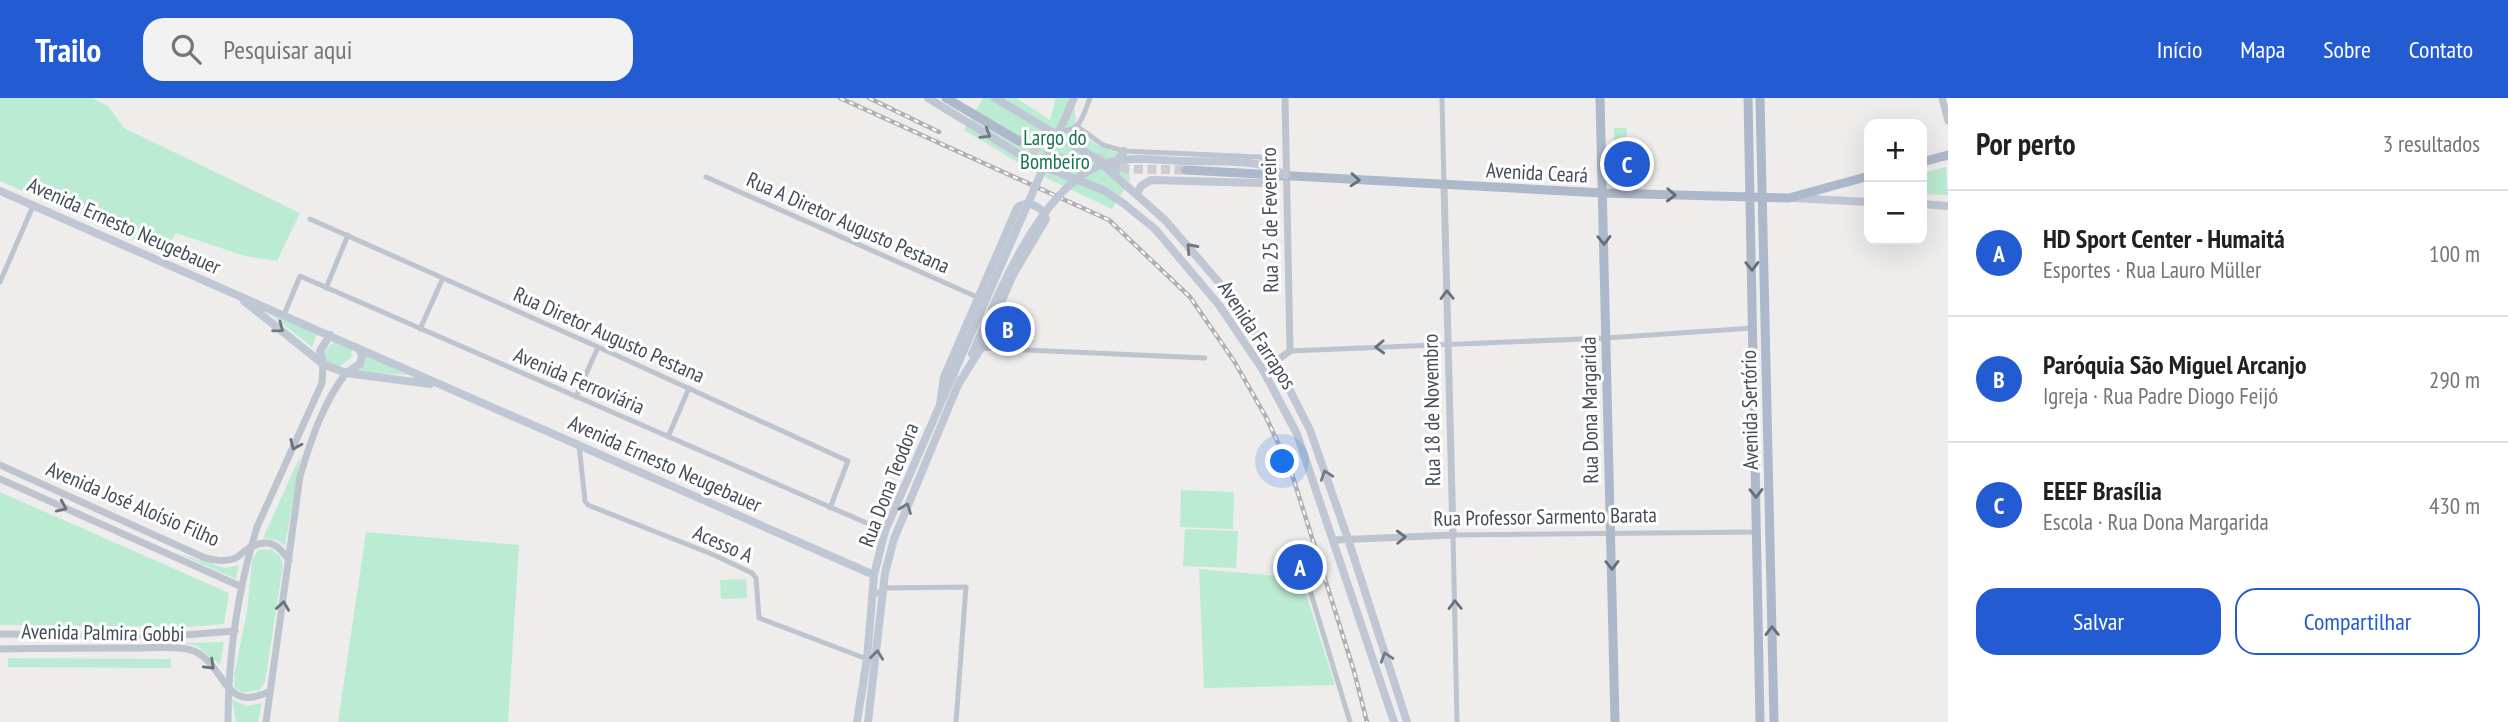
<!DOCTYPE html>
<html lang="pt">
<meta charset="utf-8">
<style>
:root{--surface:#fff;--page:#f2f2f2;--text:#202124;--muted:#757577;--line:#e0e0e0;--accent:#235bd2}
body{margin:0;font-family:"PT Sans Narrow",sans-serif;background:var(--page);color:var(--text)}
.controls{position:absolute;right:21px;top:21px;display:grid;overflow:hidden;border-radius:14px;box-shadow:0 7px 28px #0002}
.controls button{width:63px;height:63px;display:grid;place-items:center;padding:0;border:0;border-bottom:2px solid var(--line);background:var(--surface);color:var(--text);font:35px sans-serif}
.you{position:absolute;left:1283px;top:364px;width:24px;height:24px;margin:-18px;border:5px solid #fff;border-radius:50%;background:#1a73e8;box-shadow:0 0 0 10px #1a73e833}
.badge{display:grid;place-items:center;width:46px;height:46px;border-radius:50%;background:var(--accent);color:#fff;font-size:23px;font-weight:700}
.pin{position:absolute;translate:-50% -50%;border:4px solid #fff;box-shadow:0 2px 7px #0006}
.list{margin:0;padding:0;list-style:none}
h2{display:flex;justify-content:space-between;align-items:center;height:91px;margin:0;padding:0 28px;font-size:30px}
h2 small{font-size:23px;font-weight:400;color:var(--muted)}
.list li{display:grid;grid-template-columns:46px 1fr auto;gap:21px;align-items:center;box-sizing:border-box;height:126px;padding:0 28px;border-top:2px solid var(--line)}
.list b{display:block;font-size:26px;white-space:nowrap}
.list p{margin:0;font-size:23px;white-space:nowrap;color:var(--muted)}
.list em{font-size:23px;font-style:normal;color:var(--muted)}
.actions{display:flex;gap:14px;padding:21px 28px}
.actions a{flex:1;padding:16px 0;border:2px solid var(--accent);border-radius:21px;text-align:center;font-size:24px;color:var(--accent)}
.actions .main{background:var(--accent);color:#fff}
.icon{flex:none;width:38px;height:38px;fill:none;stroke:currentColor;stroke-width:2;stroke-linecap:round;stroke-linejoin:round}
.map{position:relative;flex:none;width:1948px;height:624px;overflow:hidden}
header{display:flex;align-items:center;gap:42px;box-sizing:border-box;height:98px;padding:0 35px;background:var(--accent);color:#fff}
header strong{font-size:33px}
nav{display:flex;gap:38px;margin-inline-start:auto;font-size:24px}
.search{width:490px;height:63px;background:var(--page);display:flex;align-items:center;gap:18px;box-sizing:border-box;padding:0 24px;border-radius:21px;color:var(--muted);font-size:26px}
main{display:flex}
aside{flex:1;background:var(--surface)}
.map>svg:first-child{display:block}
</style>
<header>
<strong>Trailo</strong>
<div class="search"><svg class="icon" aria-label="search" viewBox="0 0 24 24"><circle cx="10" cy="10" r="6"/><path d="M15 15l6 6"/></svg>Pesquisar aqui</div>
<nav><a>Início</a><a>Mapa</a><a>Sobre</a><a>Contato</a></nav>
</header>
<main>
<div class="map">
<svg width="1948" height="624" viewBox="0 0 1948 624">
<rect width="100%" height="100%" fill="#efecec"/>
<!-- green -->
<path fill="#bbebd3" d="M0,0H93L109,9L124,30L300,115L277,163L245,158L176,135L164,155L0,83Z
M983,0H1016L1050,22L1056,0H1073L1077,31C1092,46 1105,53 1127,56L1130,82L1112,111L1032,73L964,32Z
M1614,30H1627L1626,49H1614Z
M1946,69L1948,97L1922,96V75Z
M271,217L317,236L312,249Z
M338,244L352,251L351,260L337,270L326,264L324,255L331,246Z
M366,256L407,277L356,274L361,269Z
M301,356L285,448L277,442L263,440Z
M1181,392L1234,394L1233,431L1180,429Z
M0,394L229,495L224,526L188,529L0,527Z
M1185,431L1238,433L1236,470L1183,468Z
M366,434L519,447L508,624H338Z
M271,451L280,458L283,467L265,584L260,592L243,595L235,590L234,577L247,513L252,462L258,452Z
M179,456L225,470L239,467L236,481Z
M1199,471L1301,480L1335,587L1204,590Z
M746,481L747,500L721,501L720,482Z
M224,544L220,567L197,548L182,545Z
M8,560L171,561V570L8,569Z
M232,601L246,608L262,605L258,624H236Z"/>
<g fill="none" stroke-linecap="round" stroke-linejoin="round">
<!-- primary-tunnel -->
<path stroke="#cdccce" stroke-width="9" stroke-dasharray="9 4.5" stroke-linecap="butt" d="M1019,43L1041,56L1058,60L1078,63L1098,60L1126,71L1186,72"/>
<!-- minor -->
<path stroke="#bdc4ce" stroke-width="5" d="M1442,0L1444,87
M1078,29L1103,47L1124,53L1260,59L1274,69
M1057,33C1082,34 1082,19 1090,0
M706,79L977,199
M310,121L598,249L848,363L830,410
M0,184L33,108
M326,190L348,137
M284,217L300,178L885,433
M420,231L443,180
M981,250L1205,260
M1290,253L1606,240L1753,230
M576,299L598,249
M668,339L689,290
M579,347L585,403L588,407L714,457L752,475L756,480L759,520L867,561
M1306,479L1350,624
M873,498L885,490L966,489L956,624
M1457,624L1453,437L1757,434"/>
<!-- tertiary -->
<path stroke="#bdc4ce" stroke-width="7" d="M1942,0L1948,23
M1263,272L1290,253L1285,0
M0,367L205,460C214,462 223,464 233,461C240,459 244,452 251,449C270,440 278,447 289,462
M0,381L242,489
M1334,442L1453,437L1444,87
M0,536L184,537L235,533
M0,551C45,550 90,550 135,550C150,550 181,547 194,553C227,568 223,617 270,593
M228,624C228,560 238,491 257,429L322,285L323,266
M266,624L300,378C311,342 323,305 346,275"/>
<!-- secondary -->
<path stroke="#bfc7d4" stroke-width="8" d="M928,0L1032,64L1103,92L1123,105L1155,131L1219,207L1263,272L1297,336L1394,624
M995,0L1095,60L1165,122L1229,196L1275,263L1310,332L1348,441L1407,624
M1115,77L1117,64L1124,53
M0,93L874,477
M1137,96L1141,88L1151,82L1261,85L1283,78
M1792,100L1869,104
M1922,106L1948,108
M244,203L323,266L346,275L430,286
M323,266L320,253L330,237
M346,275L360,266L362,257L359,251
M940,306L944,279L1017,110C1026,101 1043,108 1046,121L1013,177L981,250L959,285
M857,624L867,561L874,477L885,433L964,252
M868,624L885,475L894,441L960,282"/>
<!-- primary -->
<path stroke="#adb8ca" stroke-width="9" d="M946,0L1019,43
M1600,0L1615,624
M1748,0L1760,624
M1760,0L1774,624
M1922,64L1948,57
M1186,72L1603,95L1789,100L1869,78"/>
<defs>
<path id="rail" d="M840,0L1109,122L1190,199L1234,263L1266,319L1291,373L1354,573L1367,624
M869,0L939,34"/>
</defs>
<!-- rail casing -->
<use href="#rail" stroke="#aeb0b6" stroke-width="4.5"/>
<!-- rail -->
<use href="#rail" stroke="#fff" stroke-width="2" stroke-dasharray="5" stroke-linecap="butt"/>
<!-- secondary-bridge -->
<path stroke="#bfc7d4" stroke-width="8" d="M964,252L1074,0
M972,256C998,198 1041,84 1107,65C1130,58 1157,62 1181,63C1202,64 1242,62 1261,67C1269,69 1278,74 1286,77"/>
</g>
<!-- one-way arrows -->
<defs><path id="oneway-chevron" d="M-2-3.5L2.5 0L-2 3.5" fill="none" stroke-width="1.6" stroke-linecap="round" stroke-linejoin="round" transform="scale(1.75)"/></defs>
<g stroke="#707883">
<use href="#oneway-chevron" transform="translate(986 36) rotate(31)"/>
<use href="#oneway-chevron" transform="translate(1191 150) rotate(-132)"/>
<use href="#oneway-chevron" transform="translate(279 230) rotate(37)"/>
<use href="#oneway-chevron" transform="translate(1326 377) rotate(-109)"/>
<use href="#oneway-chevron" transform="translate(906 410) rotate(-69)"/>
<use href="#oneway-chevron" transform="translate(877 557) rotate(-83)"/>
<use href="#oneway-chevron" transform="translate(1386 559) rotate(-108)"/>
</g>
<g stroke="#646d7a">
<use href="#oneway-chevron" transform="translate(1355 82) rotate(4)"/>
<use href="#oneway-chevron" transform="translate(1671 97) rotate(2)"/>
<use href="#oneway-chevron" transform="translate(1604 142) rotate(89)"/>
<use href="#oneway-chevron" transform="translate(1752 168) rotate(89)"/>
<use href="#oneway-chevron" transform="translate(1756 395) rotate(89)"/>
<use href="#oneway-chevron" transform="translate(1612 467) rotate(89)"/>
<use href="#oneway-chevron" transform="translate(1772 533) rotate(-91)"/>
</g>
<g stroke="#69717b">
<use href="#oneway-chevron" transform="translate(1447 197) rotate(-91)"/>
<use href="#oneway-chevron" transform="translate(1380 249) rotate(178)"/>
<use href="#oneway-chevron" transform="translate(295 347) rotate(114)"/>
<use href="#oneway-chevron" transform="translate(62 409) rotate(24)"/>
<use href="#oneway-chevron" transform="translate(1401 439) rotate(-2)"/>
<use href="#oneway-chevron" transform="translate(1455 507) rotate(-91)"/>
<use href="#oneway-chevron" transform="translate(283 508) rotate(-82)"/>
<use href="#oneway-chevron" transform="translate(210 567) rotate(44)"/>
</g>
<g text-anchor="middle" stroke-width="6" stroke-linejoin="round" paint-order="stroke">
<!-- park labels -->
<g font-size="21" fill="#1b7452" stroke="#fff">
<text x="1055" y="47">Largo do<tspan x="1055" dy="24">Bombeiro</tspan></text>
</g>
<!-- street labels -->
<g font-size="21" fill="#454d58" stroke="#fff">
<text transform="translate(1537 75) rotate(3)" y="7">Avenida Ceará</text>
<text transform="translate(1270 122) rotate(-91)" y="7">Rua 25 de Fevereiro</text>
<text transform="translate(848 125) rotate(24)" y="7">Rua A Diretor Augusto Pestana</text>
<text transform="translate(124 128) rotate(24)" y="7">Avenida Ernesto Neugebauer</text>
<text transform="translate(609 237) rotate(24)" y="7">Rua Diretor Augusto Pestana</text>
<text transform="translate(1257 237) rotate(57)" y="7">Avenida Farrapos</text>
<text transform="translate(579 283) rotate(23)" y="7">Avenida Ferroviária</text>
<text transform="translate(1432 312) rotate(-91)" y="7">Rua 18 de Novembro</text>
<text transform="translate(1590 312) rotate(-91)" y="7">Rua Dona Margarida</text>
<text transform="translate(1750 312) rotate(-91)" y="7">Avenida Sertório</text>
<text transform="translate(665 366) rotate(24)" y="7">Avenida Ernesto Neugebauer</text>
<text transform="translate(889 387) rotate(-69)" y="7">Rua Dona Teodora</text>
<text transform="translate(133 406) rotate(23)" y="7">Avenida José Aloísio Filho</text>
<text transform="translate(1545 419) rotate(-1)" y="7">Rua Professor Sarmento Barata</text>
<text transform="translate(723 446) rotate(24)" y="7">Acesso A</text>
<text transform="translate(103 535) rotate(1)" y="7">Avenida Palmira Gobbi</text>
</g>
</g>
</svg>
<div class="controls">
<button>+</button>
<button>−</button>
</div>
<div class="you"></div>
<div class="pin badge" style="left:1300px;top:469px">A</div>
<div class="pin badge" style="left:1008px;top:231px">B</div>
<div class="pin badge" style="left:1627px;top:66px">C</div>
</div>
<aside>
<h2>Por perto<small>3 resultados</small></h2>
<ul class="list">
<li><span class="badge">A</span><div><b>HD Sport Center - Humaitá</b><p>Esportes · Rua Lauro Müller</p></div><em>100 m</em></li>
<li><span class="badge">B</span><div><b>Paróquia São Miguel Arcanjo</b><p>Igreja · Rua Padre Diogo Feijó</p></div><em>290 m</em></li>
<li><span class="badge">C</span><div><b>EEEF Brasília</b><p>Escola · Rua Dona Margarida</p></div><em>430 m</em></li>
</ul>
<div class="actions"><a class="main">Salvar</a><a>Compartilhar</a></div>
</aside>
</main>
